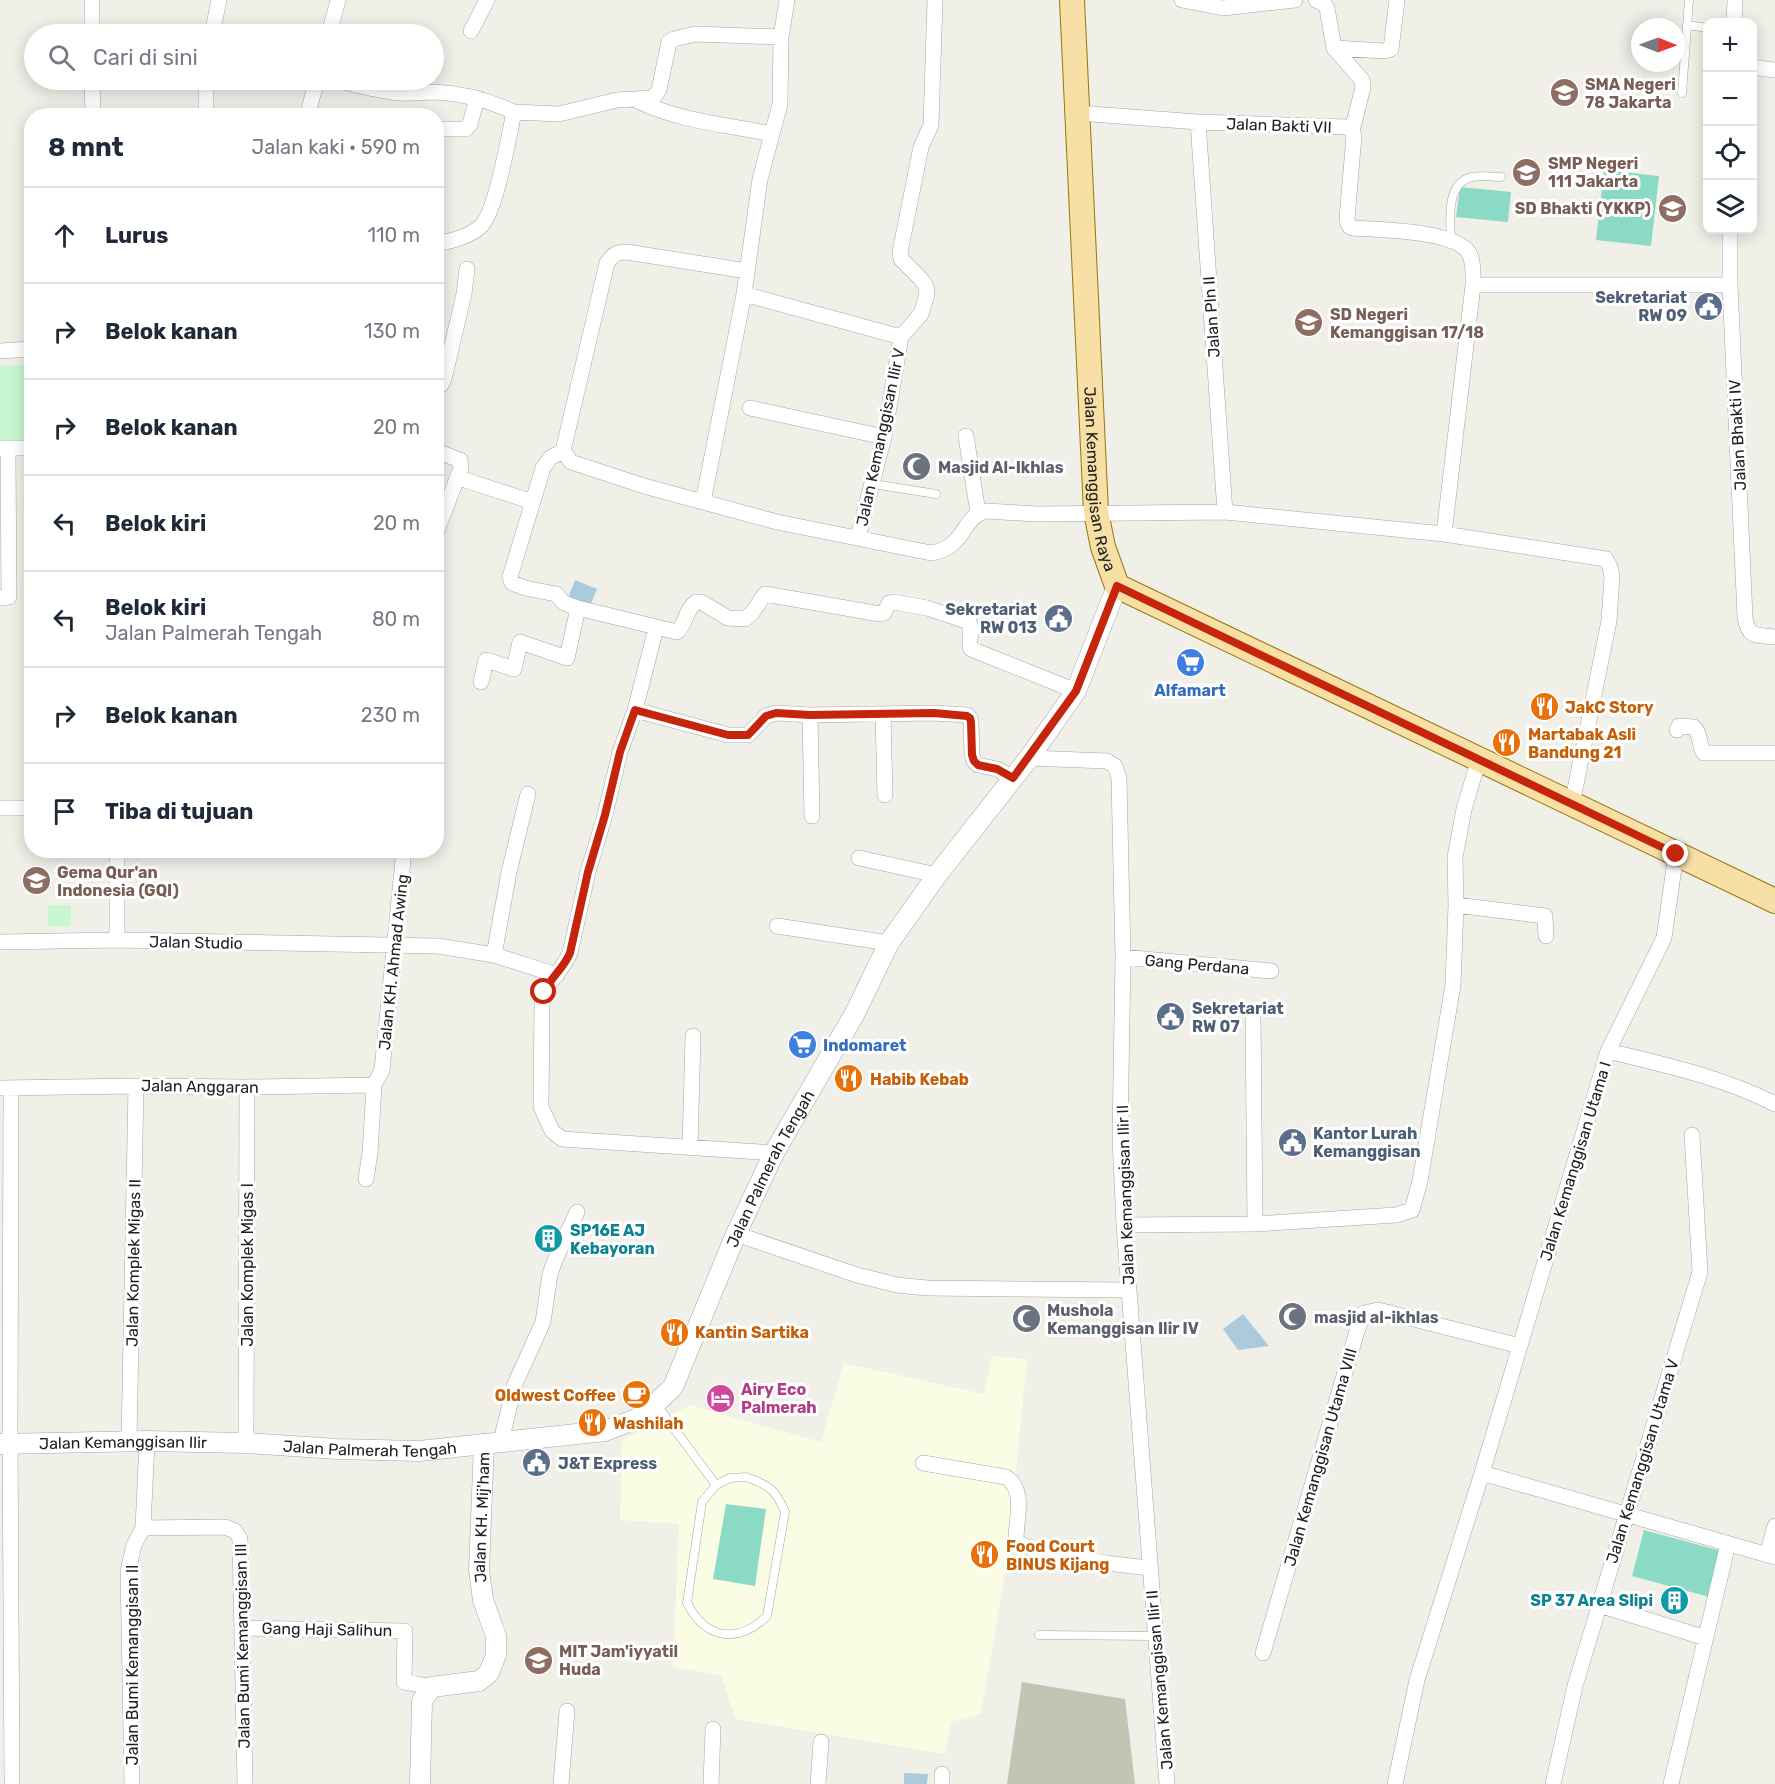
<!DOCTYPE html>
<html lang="id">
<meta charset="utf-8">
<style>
:root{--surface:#fff;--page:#f2f2f3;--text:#1f2937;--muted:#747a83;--line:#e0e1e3}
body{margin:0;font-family:Rubik,sans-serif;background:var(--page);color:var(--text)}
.controls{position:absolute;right:18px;top:18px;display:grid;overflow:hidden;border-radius:12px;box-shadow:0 3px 15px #0003}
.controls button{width:54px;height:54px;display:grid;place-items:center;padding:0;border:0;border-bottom:2px solid var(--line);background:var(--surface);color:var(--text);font:30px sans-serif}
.compass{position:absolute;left:1631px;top:18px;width:54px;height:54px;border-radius:50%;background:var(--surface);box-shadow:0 3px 15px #0003;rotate:91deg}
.stop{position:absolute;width:18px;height:18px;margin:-14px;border:4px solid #c5250c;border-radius:50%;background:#fff}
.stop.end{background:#c5250c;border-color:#fff;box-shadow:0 2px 6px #0008}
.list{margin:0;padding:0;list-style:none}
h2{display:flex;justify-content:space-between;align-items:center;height:78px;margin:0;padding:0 24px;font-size:26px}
h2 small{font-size:20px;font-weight:400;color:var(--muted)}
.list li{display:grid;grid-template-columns:39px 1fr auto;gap:18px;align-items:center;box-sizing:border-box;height:96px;padding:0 24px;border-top:2px solid var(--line)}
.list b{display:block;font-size:22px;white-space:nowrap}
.list p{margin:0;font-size:20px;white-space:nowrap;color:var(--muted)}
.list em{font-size:20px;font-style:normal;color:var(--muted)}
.icon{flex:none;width:33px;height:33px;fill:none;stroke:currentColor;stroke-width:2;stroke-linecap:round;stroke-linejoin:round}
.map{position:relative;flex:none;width:1775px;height:1784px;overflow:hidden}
.search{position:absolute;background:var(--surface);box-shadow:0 3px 15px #0003;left:24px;top:24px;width:420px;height:66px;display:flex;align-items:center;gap:15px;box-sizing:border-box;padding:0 21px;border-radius:33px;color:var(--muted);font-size:22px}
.panel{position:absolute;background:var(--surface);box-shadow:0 3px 15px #0003;left:24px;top:108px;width:420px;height:750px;border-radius:24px}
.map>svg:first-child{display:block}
</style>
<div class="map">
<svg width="1775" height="1784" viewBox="0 0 1775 1784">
<rect width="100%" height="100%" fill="#f0efe8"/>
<!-- education -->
<path fill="#fafde4" d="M992,1356L1027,1359L1007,1561L981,1714L951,1722L945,1754L736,1719L721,1675L673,1667L679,1524L620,1520L622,1440L690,1405L821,1442L844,1363L984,1394Z"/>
<!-- construction -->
<path fill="#c2c5b3" d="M1022,1682L1125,1699L1135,1784H1007Z"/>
<!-- park -->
<path fill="#c8f7d2" d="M31,365V442L0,443V366Z
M48,905H71V926H48Z"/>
<!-- pitch -->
<path fill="#8bdac6" d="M1604,170L1659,176L1651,246L1596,240Z
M1460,187L1511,192L1508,222L1456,217Z
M726,1504L766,1509L755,1586L713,1579Z
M1644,1530L1725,1552L1713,1598L1632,1576Z"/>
<!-- water -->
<path fill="#abcadb" d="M575,580L597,589L590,606L568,598Z
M1243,1314L1269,1346L1238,1350L1223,1329Z
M904,1773L928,1774L927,1784H904Z"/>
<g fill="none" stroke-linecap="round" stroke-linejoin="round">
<defs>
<path id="service" d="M1687,25L1708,28
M1682,93L1689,0
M1451,239C1450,219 1446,183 1472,177C1480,175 1492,177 1501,177
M873,484L936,494
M656,1404L716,1485
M746,1477C769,1485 776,1490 785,1512L767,1616C738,1644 706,1640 687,1603L702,1502L716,1485L730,1478Z
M1039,1635L1155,1636"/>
<path id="minor" d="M92,0V34
M1182,0L1223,8L1295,0
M1316,0L1324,4L1327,8L1334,48L1362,80L1363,87L1352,131
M1734,22L1735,0
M471,31L487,0
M212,34L219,0
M329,34L338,0
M1334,48L1385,51L1391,49L1397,0
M1752,67L1775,70
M92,80L93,116
M206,80V116
M336,80C357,85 378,91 400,93C411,94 422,92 433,92C462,93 488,100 514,112C509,135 496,214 480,227C469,237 450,241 436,244
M638,101C682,122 724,124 771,134
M514,112L559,114L617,100L653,98L659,90L669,42L674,39L695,34L781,37
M1078,113L1198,122L1347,127L1352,131L1354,136L1347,219L1349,226L1352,228C1378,230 1454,230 1469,253C1474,262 1473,275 1473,285L1444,534
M307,116L317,80
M1198,122L1225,512
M436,129H466L470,124L477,98
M1730,230V285L1745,617C1748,638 1756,635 1775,637
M747,271L627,252C617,252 613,254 607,263L563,451L571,462L644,486L777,522L931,553C966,548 961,517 986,511L1037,514L1225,512L1444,534L1606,559L1610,567L1612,577L1609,621L1572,804
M1473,285H1730
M744,294L901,337
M0,351L32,349
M436,386L441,385L444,379L464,294L467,269
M750,408L884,437
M966,436L978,513
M0,448H32
M436,451L460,460L461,468L436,533
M563,451L550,458L543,468L510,577L512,583L525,588L556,594L564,603L578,608L677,632C687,623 685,610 696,602H701L728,618L745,619L752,613L765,594L880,614L884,613L889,603L894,602L927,608L969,622C974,634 967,640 971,649L1076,691
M459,478L533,502
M703,502L744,294L760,179L780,104L781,37L787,0
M858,537L884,437L901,337L921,314L927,294L926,286L920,278L901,259L900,252L921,147L931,125L935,0
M0,598L9,597L8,448
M656,628L635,710L620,752L605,815L588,872L570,953C561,974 546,980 542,1004L541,1107L552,1131L562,1139L774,1153
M481,682L486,660L514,669L520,642L567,658L578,608
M635,710L728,735H748L766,716L776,713L810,715L934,713L967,715L970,718L971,722L972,755L974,761L978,765L997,769L1013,778
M883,714L885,795
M810,715L812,816
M1677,730L1679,726L1694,727C1702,735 1698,745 1704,753H1775
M1029,758L1107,761L1115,766L1119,778L1123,957L1120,1137L1124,1225L1167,1784
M0,808H32
M859,858L937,875
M1456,905L1545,916L1546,936
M777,926L889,943
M117,940V850
M0,942L117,940L438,946L494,955L557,975
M494,955L509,872L528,794
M1123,957L1271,971
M1253,1015L1255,1224
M1608,1051C1665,1065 1722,1077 1775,1104
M0,1088L136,1086L247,1087L374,1085L382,1070L404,850
M11,1088L10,1435L12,1784
M690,1147L693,1036
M366,1179L370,1153L374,1085
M1124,1225L1255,1224L1396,1215L1412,1210L1420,1181L1453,985L1456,905L1455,857L1464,809L1479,759
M736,1234L857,1275L897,1285L927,1288L1129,1290
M129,1441L136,1086
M501,1441L515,1384L543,1322L550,1274L555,1260L577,1212
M246,1443L247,1087
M923,1463L1006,1477C1026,1490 1016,1519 1016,1539C1027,1556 1125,1565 1150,1568
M1482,1473L1775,1557
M143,1528L225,1527L235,1531L240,1539L245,1784
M1767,1555L1775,1526
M1599,1605L1706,1638
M242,1628L405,1631L404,1682L432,1687
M1263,1653L1357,1331L1364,1313L1378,1310L1520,1346
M132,1784L128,1571L134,1545L143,1528L147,1441
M561,1784L567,1711
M711,1784L713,1729
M818,1784L821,1742
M942,1784V1774
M1395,1784L1417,1680L1482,1473L1608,1051L1664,938L1676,854
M1553,1784L1575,1686L1700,1272L1692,1135
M1671,1784L1728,1544"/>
<g id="tertiary">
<path id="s1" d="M0,1444L147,1441L246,1443L337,1449L419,1451L605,1431L641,1417L673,1387L736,1234L774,1153L855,1013L889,943L937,875L1029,758L1076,691L1117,586"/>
<path id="s2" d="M420,1784L422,1701L432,1687L479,1681L489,1673L496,1655V1636L483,1600L479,1570L484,1444"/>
</g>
<g id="primary">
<path id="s3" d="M1072,0L1096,512L1103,547L1117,586L1775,901"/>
</g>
</defs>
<!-- service casing -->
<use href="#service" stroke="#a5a5a5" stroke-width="9"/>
<!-- minor casing -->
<use href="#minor" stroke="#a5a5a5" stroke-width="16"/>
<!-- tertiary casing -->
<use href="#tertiary" stroke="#a5a5a5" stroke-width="21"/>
<!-- primary casing -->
<use href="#primary" stroke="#947909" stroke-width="26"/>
<!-- service -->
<use href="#service" stroke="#fff" stroke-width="8"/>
<!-- minor -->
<use href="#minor" stroke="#fff" stroke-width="15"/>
<!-- tertiary -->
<use href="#tertiary" stroke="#fff" stroke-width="20"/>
<!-- primary -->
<use href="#primary" stroke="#f7dfa6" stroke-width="24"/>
</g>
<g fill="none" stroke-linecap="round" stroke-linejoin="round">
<!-- route -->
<path stroke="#c5250c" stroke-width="8" d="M544,992C551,977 564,968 570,953L588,872L605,815L620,752L635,710L728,735H748L766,716L776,713L810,715L934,713L967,716L970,718L971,722L972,755L974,761L978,765L997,769L1013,778L1076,691L1117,586L1676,854"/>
</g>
<!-- icons -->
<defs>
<symbol id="school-disc" viewBox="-11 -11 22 22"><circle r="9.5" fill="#8d6e63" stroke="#fff"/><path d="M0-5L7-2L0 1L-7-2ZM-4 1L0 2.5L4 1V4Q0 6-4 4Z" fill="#fff"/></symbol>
<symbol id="civic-disc" viewBox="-11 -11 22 22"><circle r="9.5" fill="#5c6f8a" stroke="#fff"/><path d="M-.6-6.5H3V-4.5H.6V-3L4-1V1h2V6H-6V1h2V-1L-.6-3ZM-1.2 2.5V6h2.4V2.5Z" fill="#fff"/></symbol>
<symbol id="mosque-disc" viewBox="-11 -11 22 22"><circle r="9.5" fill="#6b7280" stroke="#fff"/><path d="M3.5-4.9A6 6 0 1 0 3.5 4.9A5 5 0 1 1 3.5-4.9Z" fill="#fff"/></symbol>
<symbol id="supermarket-disc" viewBox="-11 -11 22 22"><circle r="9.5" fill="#3f7fe0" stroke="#fff"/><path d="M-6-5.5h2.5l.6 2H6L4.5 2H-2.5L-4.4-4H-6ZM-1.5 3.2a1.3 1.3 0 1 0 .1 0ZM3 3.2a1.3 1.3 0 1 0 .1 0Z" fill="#fff"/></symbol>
<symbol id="restaurant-disc" viewBox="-11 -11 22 22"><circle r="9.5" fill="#e8710a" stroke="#fff"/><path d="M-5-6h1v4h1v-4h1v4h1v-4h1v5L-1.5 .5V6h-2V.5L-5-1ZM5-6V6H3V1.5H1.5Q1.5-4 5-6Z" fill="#fff"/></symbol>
<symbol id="building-disc" viewBox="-11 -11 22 22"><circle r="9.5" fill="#0f9aa8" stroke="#fff"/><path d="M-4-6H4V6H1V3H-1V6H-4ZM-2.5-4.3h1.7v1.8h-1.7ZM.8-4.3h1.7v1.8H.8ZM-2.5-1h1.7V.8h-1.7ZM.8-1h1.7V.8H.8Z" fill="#fff"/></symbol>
<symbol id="cafe-disc" viewBox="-11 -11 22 22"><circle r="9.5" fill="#e8710a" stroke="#fff"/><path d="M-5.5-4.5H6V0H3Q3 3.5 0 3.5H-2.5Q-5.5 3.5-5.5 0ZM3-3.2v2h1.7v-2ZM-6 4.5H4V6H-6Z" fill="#fff"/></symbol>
<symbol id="hotel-disc" viewBox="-11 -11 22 22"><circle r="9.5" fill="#d1479c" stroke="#fff"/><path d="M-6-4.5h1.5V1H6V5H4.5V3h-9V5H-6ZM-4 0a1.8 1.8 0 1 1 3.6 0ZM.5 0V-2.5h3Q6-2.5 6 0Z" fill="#fff"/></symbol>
</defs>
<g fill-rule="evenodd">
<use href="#school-disc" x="1548" y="76" width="33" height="33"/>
<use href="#school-disc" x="1510" y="156" width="33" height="33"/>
<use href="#school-disc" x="1656" y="192" width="33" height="33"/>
<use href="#civic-disc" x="1692" y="290" width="33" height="33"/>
<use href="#school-disc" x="1292" y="306" width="33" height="33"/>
<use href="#mosque-disc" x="900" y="450" width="33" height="33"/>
<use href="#civic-disc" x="1042" y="602" width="33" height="33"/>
<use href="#supermarket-disc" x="1174" y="646" width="33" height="33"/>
<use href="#restaurant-disc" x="1528" y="690" width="33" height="33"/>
<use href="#restaurant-disc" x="1490" y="726" width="33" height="33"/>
<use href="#school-disc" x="20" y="864" width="33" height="33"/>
<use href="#civic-disc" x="1154" y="1000" width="33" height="33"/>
<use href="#supermarket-disc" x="786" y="1028" width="33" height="33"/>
<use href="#restaurant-disc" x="832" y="1062" width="33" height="33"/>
<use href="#civic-disc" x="1276" y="1126" width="33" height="33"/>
<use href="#building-disc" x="532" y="1222" width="33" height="33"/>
<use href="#mosque-disc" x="1276" y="1300" width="33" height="33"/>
<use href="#mosque-disc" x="1010" y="1302" width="33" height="33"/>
<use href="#restaurant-disc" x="658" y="1316" width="33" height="33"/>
<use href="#cafe-disc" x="620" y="1378" width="33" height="33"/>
<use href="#hotel-disc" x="704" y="1382" width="33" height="33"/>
<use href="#restaurant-disc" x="576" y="1406" width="33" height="33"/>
<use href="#civic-disc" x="520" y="1446" width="33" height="33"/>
<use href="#restaurant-disc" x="968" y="1538" width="33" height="33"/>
<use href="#building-disc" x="1658" y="1584" width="33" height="33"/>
<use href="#school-disc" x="522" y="1644" width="33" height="33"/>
</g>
<g text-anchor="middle" stroke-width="6" stroke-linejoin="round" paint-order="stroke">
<!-- education labels -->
<g font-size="16" font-weight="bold" fill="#785e54" stroke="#fff" text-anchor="start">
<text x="1585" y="90">SMA Negeri<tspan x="1585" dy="18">78 Jakarta</tspan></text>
<text x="1548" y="169">SMP Negeri<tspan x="1548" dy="18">111 Jakarta</tspan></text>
<text x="1651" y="214" text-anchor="end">SD Bhakti (YKKP)</text>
<text x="1330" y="320">SD Negeri<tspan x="1330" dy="18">Kemanggisan 17/18</tspan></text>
<text x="57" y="878">Gema Qur'an<tspan x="57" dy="18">Indonesia (GQI)</tspan></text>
<text x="559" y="1657">MIT Jam'iyyatil<tspan x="559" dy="18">Huda</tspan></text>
</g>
<!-- street labels -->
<g font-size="16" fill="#212121" stroke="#fff">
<text transform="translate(1279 125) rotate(2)" y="6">Jalan Bakti VII</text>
<text transform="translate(1211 317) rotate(-94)" y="6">Jalan Pln II</text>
<text transform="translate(1737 435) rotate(-93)" y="6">Jalan Bhakti IV</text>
<text transform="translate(880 437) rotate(-78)" y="6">Jalan Kemanggisan Ilir V</text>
<text dy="6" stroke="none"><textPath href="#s3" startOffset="480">Jalan Kemanggisan Raya</textPath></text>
<text transform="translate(196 942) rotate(1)" y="6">Jalan Studio</text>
<text transform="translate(393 962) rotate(-84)" y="6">Jalan KH. Ahmad Awing</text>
<text transform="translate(1197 964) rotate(5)" y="6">Gang Perdana</text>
<text transform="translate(200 1086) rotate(1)" y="6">Jalan Anggaran</text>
<text transform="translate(1575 1161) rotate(-73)" y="6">Jalan Kemanggisan Utama I</text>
<text dy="6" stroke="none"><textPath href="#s1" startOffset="928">Jalan Palmerah Tengah</textPath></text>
<text transform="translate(1125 1195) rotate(-92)" y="6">Jalan Kemanggisan Ilir II</text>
<text transform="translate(133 1263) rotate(-89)" y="6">Jalan Komplek Migas II</text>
<text transform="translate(247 1265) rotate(-90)" y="6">Jalan Komplek Migas I</text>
<text dy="6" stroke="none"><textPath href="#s1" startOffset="123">Jalan Kemanggisan Ilir</textPath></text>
<text dy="6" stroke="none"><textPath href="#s1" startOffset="370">Jalan Palmerah Tengah</textPath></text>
<text transform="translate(1320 1457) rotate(-74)" y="6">Jalan Kemanggisan Utama VIII</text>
<text transform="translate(1642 1461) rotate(-73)" y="6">Jalan Kemanggisan Utama V</text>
<text dy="6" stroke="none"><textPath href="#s2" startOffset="320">Jalan KH. Mij'ham</textPath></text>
<text transform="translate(327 1629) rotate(1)" y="6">Gang Haji Salihun</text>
<text transform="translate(242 1646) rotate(-91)" y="6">Jalan Bumi Kemanggisan III</text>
<text transform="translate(132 1665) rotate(-90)" y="6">Jalan Bumi Kemanggisan II</text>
<text transform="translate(1159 1680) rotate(-95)" y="6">Jalan Kemanggisan Ilir II</text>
</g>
<!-- service labels -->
<g font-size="16" font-weight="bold" fill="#4e5e75" stroke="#fff" text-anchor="start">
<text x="1687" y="303" text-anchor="end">Sekretariat<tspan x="1687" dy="18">RW 09</tspan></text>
<text x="1037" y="615" text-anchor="end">Sekretariat<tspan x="1037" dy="18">RW 013</tspan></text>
<text x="1192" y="1014">Sekretariat<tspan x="1192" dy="18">RW 07</tspan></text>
<text x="1313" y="1139">Kantor Lurah<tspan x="1313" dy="18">Kemanggisan</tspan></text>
<text x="558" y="1469">J&amp;T Express</text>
</g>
<!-- worship labels -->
<g font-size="16" font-weight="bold" fill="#5b616d" stroke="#fff" text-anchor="start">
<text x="938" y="473">Masjid Al-Ikhlas</text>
<text x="1047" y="1316">Mushola<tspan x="1047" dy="18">Kemanggisan Ilir IV</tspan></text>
<text x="1314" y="1323">masjid al-ikhlas</text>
</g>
<!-- shop labels -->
<g font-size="16" font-weight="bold" fill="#366cbe" stroke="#fff">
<text x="1190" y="696">Alfamart</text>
<text x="823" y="1051" text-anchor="start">Indomaret</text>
</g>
<!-- food labels -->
<g font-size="16" font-weight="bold" fill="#c56008" stroke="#fff" text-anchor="start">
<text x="1565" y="713">JakC Story</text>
<text x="1528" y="740">Martabak Asli<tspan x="1528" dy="18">Bandung 21</tspan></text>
<text x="870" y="1085">Habib Kebab</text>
<text x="695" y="1338">Kantin Sartika</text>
<text x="616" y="1401" text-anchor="end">Oldwest Coffee</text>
<text x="613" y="1429">Washilah</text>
<text x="1006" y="1552">Food Court<tspan x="1006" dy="18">BINUS Kijang</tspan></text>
</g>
<!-- culture labels -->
<g font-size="16" font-weight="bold" fill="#0d838f" stroke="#fff" text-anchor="start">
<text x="570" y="1236">SP16E AJ<tspan x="570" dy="18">Kebayoran</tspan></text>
<text x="1653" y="1606" text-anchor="end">SP 37 Area Slipi</text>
</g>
<!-- hotel labels -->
<g font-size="16" font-weight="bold" fill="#b23c85" stroke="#fff" text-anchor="start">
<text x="741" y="1395">Airy Eco<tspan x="741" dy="18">Palmerah</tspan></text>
</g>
</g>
</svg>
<div class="controls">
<button>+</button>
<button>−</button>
<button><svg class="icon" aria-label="locate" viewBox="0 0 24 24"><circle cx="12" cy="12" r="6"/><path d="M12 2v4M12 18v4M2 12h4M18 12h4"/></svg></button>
<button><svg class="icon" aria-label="layers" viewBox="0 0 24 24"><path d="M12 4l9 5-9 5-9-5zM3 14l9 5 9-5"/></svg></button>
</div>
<svg class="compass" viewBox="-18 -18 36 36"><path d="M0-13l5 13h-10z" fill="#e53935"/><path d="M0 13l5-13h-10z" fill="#747a83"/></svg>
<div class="stop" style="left:544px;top:992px"></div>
<div class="stop end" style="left:1676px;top:854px"></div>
<div class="search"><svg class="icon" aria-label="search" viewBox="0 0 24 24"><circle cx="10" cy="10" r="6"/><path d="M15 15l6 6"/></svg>Cari di sini</div>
<section class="panel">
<h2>8 mnt<small>Jalan kaki · 590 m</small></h2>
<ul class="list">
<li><svg class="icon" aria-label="ahead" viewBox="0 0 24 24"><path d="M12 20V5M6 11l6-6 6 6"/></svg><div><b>Lurus</b></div><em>110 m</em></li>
<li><svg class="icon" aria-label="right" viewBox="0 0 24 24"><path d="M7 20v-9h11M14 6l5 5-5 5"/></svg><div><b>Belok kanan</b></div><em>130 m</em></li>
<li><svg class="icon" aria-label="right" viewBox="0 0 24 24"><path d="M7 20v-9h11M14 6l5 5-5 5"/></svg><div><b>Belok kanan</b></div><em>20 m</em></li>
<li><svg class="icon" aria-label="left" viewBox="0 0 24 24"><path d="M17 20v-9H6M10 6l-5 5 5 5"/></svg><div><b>Belok kiri</b></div><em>20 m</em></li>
<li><svg class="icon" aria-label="left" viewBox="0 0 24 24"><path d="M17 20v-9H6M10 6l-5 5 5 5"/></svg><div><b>Belok kiri</b><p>Jalan Palmerah Tengah</p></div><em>80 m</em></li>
<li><svg class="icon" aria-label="right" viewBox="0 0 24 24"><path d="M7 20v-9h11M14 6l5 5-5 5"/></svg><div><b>Belok kanan</b></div><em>230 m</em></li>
<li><svg class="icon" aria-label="arrive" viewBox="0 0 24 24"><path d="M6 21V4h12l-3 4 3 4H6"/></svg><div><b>Tiba di tujuan</b></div></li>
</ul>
</section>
</div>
